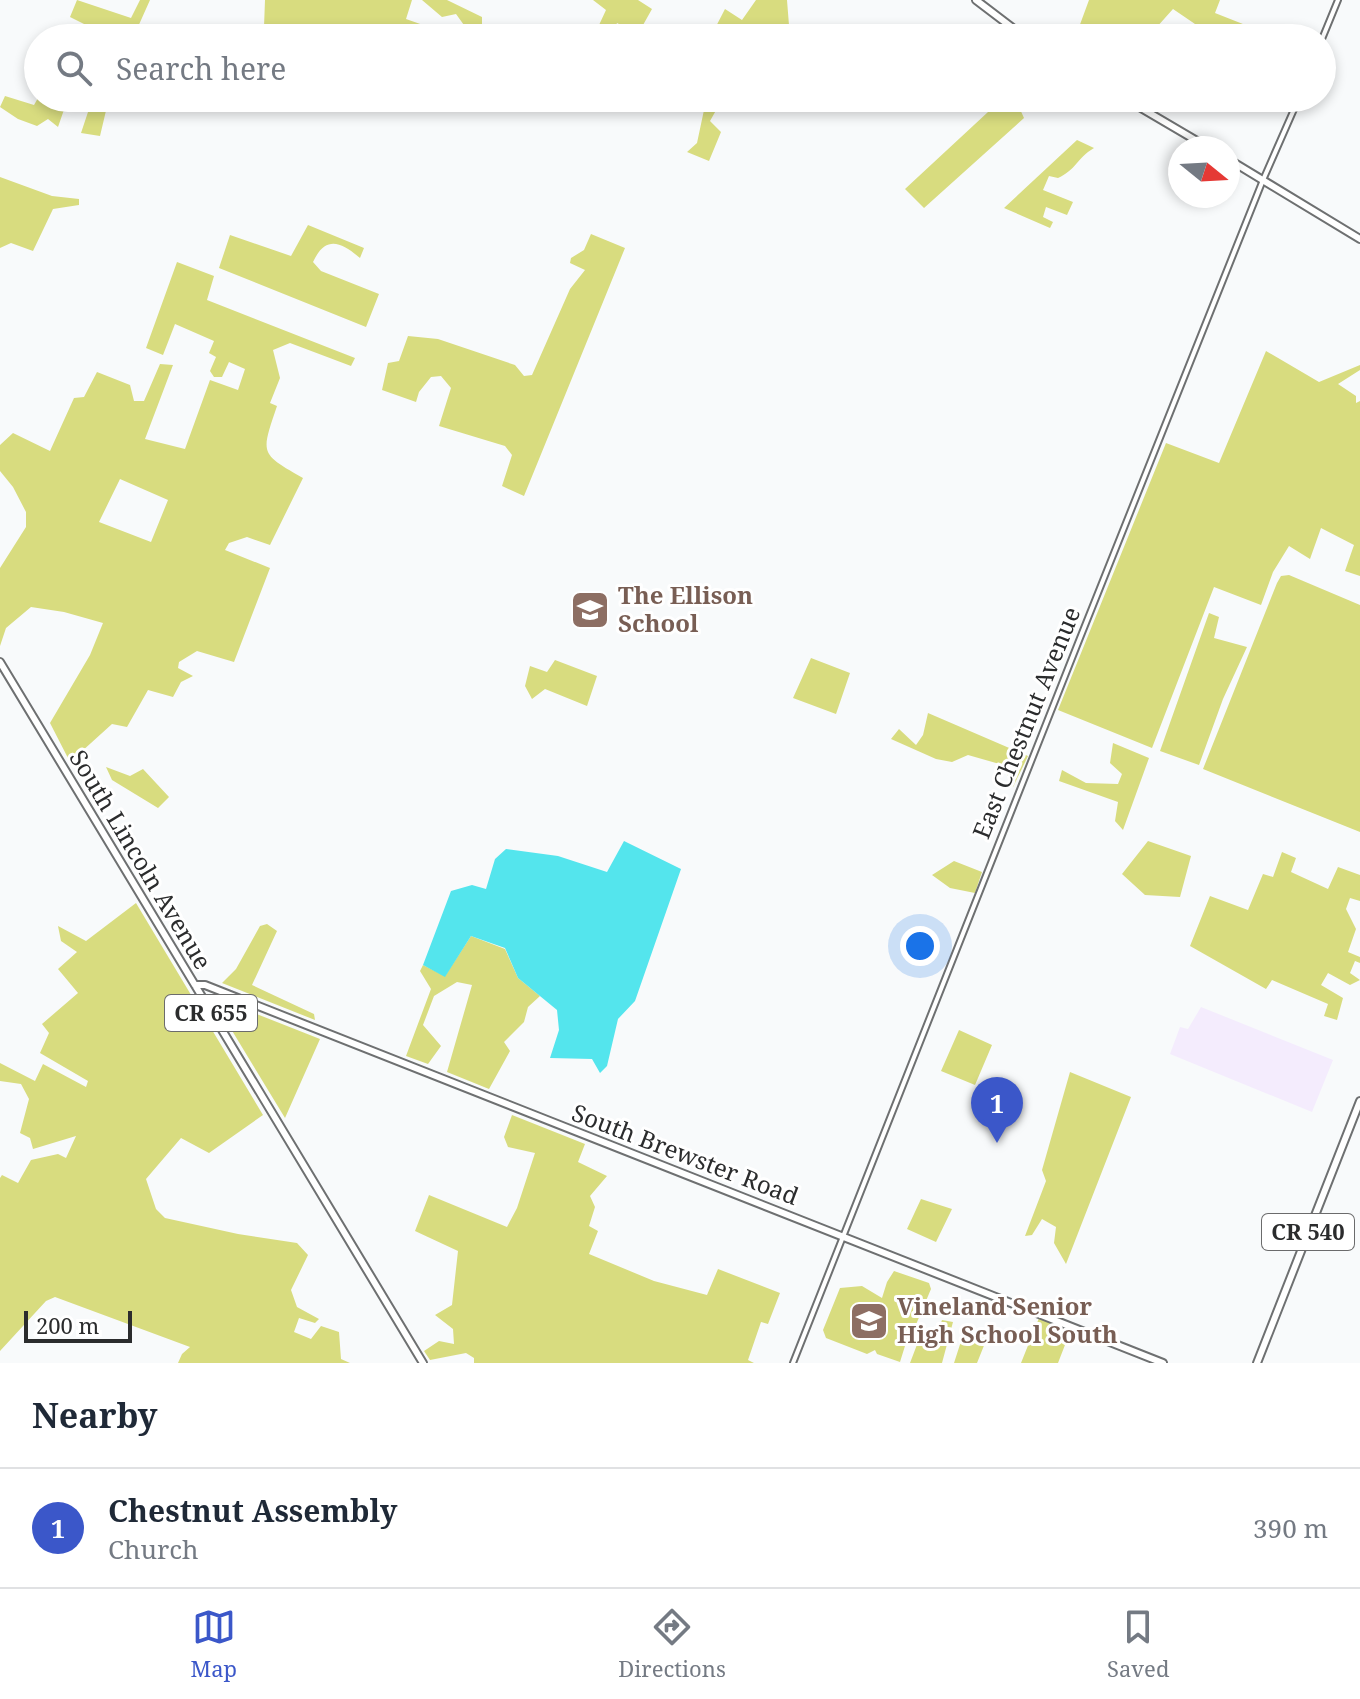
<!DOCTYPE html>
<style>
:root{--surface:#fff;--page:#f6f6f7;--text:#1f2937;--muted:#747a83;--line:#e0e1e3;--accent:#3b57c9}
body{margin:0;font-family:"Noto Serif",serif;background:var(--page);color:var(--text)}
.compass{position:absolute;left:1168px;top:136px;width:72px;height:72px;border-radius:50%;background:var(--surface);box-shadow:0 4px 12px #0003;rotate:108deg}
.scale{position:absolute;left:24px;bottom:20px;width:108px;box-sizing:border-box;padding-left:8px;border:4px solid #2b2c2d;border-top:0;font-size:22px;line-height:28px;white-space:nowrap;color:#2b2c2d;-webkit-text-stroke:6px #fff;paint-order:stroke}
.you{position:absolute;left:920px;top:946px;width:28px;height:28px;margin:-20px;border:6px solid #fff;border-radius:50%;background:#1a73e8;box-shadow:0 0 0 12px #1a73e833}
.badge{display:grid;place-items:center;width:52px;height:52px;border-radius:50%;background:var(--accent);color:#fff;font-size:26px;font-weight:700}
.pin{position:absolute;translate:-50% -66px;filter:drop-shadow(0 2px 4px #0008)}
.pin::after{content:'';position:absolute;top:42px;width:28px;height:24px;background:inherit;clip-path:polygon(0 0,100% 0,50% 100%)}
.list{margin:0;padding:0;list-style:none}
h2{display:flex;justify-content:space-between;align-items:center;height:104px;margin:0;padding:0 32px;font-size:34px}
h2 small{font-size:26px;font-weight:400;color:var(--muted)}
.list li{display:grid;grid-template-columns:52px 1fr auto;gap:24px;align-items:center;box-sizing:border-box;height:120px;padding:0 32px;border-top:2px solid var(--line)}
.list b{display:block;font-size:30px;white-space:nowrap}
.list p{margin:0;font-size:26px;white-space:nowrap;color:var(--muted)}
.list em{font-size:26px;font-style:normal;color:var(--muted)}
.icon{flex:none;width:44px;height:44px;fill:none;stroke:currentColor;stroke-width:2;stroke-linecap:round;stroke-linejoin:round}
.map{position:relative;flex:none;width:1360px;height:1363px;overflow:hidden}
.search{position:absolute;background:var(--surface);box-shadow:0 4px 12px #0003;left:24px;right:24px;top:24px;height:88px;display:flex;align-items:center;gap:20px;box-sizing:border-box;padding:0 28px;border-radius:44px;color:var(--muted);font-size:30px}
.sheet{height:224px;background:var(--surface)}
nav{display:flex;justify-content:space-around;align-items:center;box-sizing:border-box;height:112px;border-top:2px solid var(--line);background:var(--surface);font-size:22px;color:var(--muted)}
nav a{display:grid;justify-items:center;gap:4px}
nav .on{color:var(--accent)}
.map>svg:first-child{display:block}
</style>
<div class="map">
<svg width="1360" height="1363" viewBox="0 0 1360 1363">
<rect width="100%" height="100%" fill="#f8fafb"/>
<!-- industrial -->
<path fill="#f4ecfd" d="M1201,1007L1333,1060L1312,1112L1170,1054L1180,1027L1188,1029Z"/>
<!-- green -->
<path fill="#d8dc7f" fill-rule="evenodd" d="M77,0L131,18L140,0H150L133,38H112L70,17Z
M265,0H412L406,19L460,38H245L249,31L264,27Z
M422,0H447L482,17V26L469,32L456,14L442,17Z
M593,0H638L652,9L638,34L617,23L611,38H593L606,10Z
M756,0H787L790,38H779L761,26L754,38H710L725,9L742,20Z
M1089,0H1220L1215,13L1278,38H1186L1195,24L1173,9L1147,38H1075Z
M5,96L34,105L38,98H61V101H67L58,127L48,119L37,126L18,119L0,107Z
M85,98H109L100,136L81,133L91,103Z
M693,98H723L710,121L721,132L709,161L687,152L697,143L704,110Z
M983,98H1015L1024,118L924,208L905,189L988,112Z
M1077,140L1094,148C1077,158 1076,170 1058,178L1049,176L1043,190L1073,202L1067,215L1046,207L1043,217L1053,222L1050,228L1004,208Z
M0,177L52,196L79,199V205L53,209L33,251L11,243L0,248Z
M308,225L364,248L360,258C342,243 326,234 313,262L321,271L379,294L366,327L219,268L230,235L291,256Z
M591,234L625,248L524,496L502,486L512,455L505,446L439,426L451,388L441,376L431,377L419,392L416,402L382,390L388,363L399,361L408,336L438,339L515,365L524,376L532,375L570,289L585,270L570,263L571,258L584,250Z
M177,262L214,276L207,300L355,358L351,366L290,343L273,350L280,378L270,403L277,406C261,454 259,453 303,478L270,545L247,537L229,543L225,550L270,568L234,662L197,651L179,662L178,668L193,676L181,682L173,697L148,690L127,727L112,724L70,762L50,723L90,655L103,623L64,612L31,607L6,628L0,646V568L26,527V512L13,487L0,471V445L13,433L50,451L74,398L84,397L97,372L130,385L134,401H144L160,364L173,365L145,439L185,449L210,380L238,390L245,369L229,362L222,377H214L210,371L216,357L209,353L214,341L175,324L163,355L146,348ZM120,479L168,500L151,542L99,522Z
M1266,351L1319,382L1360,365V370L1338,384L1356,396V403L1360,401V576L1345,571L1354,545L1321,528L1310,559L1289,546L1273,572L1261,605L1214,587L1152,748L1058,710L1166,443L1219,463Z
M1289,575L1360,605V832L1203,769L1277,583L1281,576Z
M1209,613L1219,617L1214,638L1247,647L1223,699L1199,765L1160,751Z
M811,658L850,673L836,714L793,698Z
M555,660L597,676L587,706L545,689L532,699L525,686L530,666L547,672Z
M928,713L1028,756L1013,787L1003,765L968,755L952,762L936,759L891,739L899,729L916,745L923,735Z
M1113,743L1149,758L1123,830L1115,821L1118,802L1059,781L1062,770L1086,783L1118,784L1122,774L1110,763Z
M106,767L130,776L143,769L169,797L158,808L112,780Z
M1148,841L1191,856L1180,897L1145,895L1122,874Z
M1282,852L1296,858L1291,872L1328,889L1338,867L1360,875V901L1350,898L1346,909L1356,929L1348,952L1360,957V963L1355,961L1350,973L1360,980L1350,985L1328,973L1321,985L1343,998L1337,1020L1324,1016L1328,1004L1272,980L1266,989L1190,946L1210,896L1248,910L1263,874L1273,877Z
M954,861L982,872L975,893L950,888L932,875Z
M136,903L263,1115L209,1153L181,1138L146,1179L156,1209L165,1218L238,1234L297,1243L308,1255L291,1290L297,1307L319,1319L315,1323L299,1318L294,1332L311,1339L321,1326L339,1332L341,1359L350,1363H178L182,1354L190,1347L55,1297L46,1301L0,1351V1178L2,1175L18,1183L31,1160L58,1154L66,1158L76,1136L33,1149L30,1138L20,1133L29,1099L21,1084L0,1081V1063L35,1081L43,1064L86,1087L88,1081L40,1053L49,1033L42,1024L78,993L58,969L77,952L61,941L58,926L86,941Z
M267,924L277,931L252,985L314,1014L315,1020L222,983L236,969L260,926Z
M471,936L505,949L518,978L540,996L528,1007L524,1022L504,1042L510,1051L489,1089L447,1072L472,985L457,982L434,996L423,1025L441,1046L428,1064L406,1056L431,989L420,971L423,965L445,976Z
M211,996L320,1039L285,1118Z
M959,1030L992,1045L975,1085L941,1071Z
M1070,1072L1131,1097L1066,1264L1054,1243L1056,1227L1042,1219L1032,1235L1025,1236L1046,1181L1042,1170Z
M512,1115L585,1144L578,1162L607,1176L590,1196L595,1207L589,1226L598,1231L589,1254L654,1281L707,1295L718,1269L780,1293L768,1324L761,1322L748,1360L754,1363H474V1358L466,1353L430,1360L424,1351L439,1341L454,1344L453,1329L435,1315L452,1305L458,1251L415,1231L429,1195L507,1227L517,1208L535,1153L508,1147L504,1137Z
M921,1199L952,1209L936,1242L907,1229Z
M894,1271L929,1283L931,1289L912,1334L909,1333L900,1362L877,1354L875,1350L867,1354L826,1338L823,1330L840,1288L862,1286L882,1298L887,1282Z
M1039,1318L1070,1332L1058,1363H1021Z
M942,1320L953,1322L942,1363H910L918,1342L933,1345Z
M965,1329L987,1338L977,1363H954Z"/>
<!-- water -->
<path fill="#54e5ed" d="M624,841L681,869L635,1001L618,1019L607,1066L600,1073L592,1059L550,1058L559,1030L557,1010L518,978L505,948L471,936L445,977L423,965L451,891L472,885L486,889L495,859L506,849L558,856L607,872Z"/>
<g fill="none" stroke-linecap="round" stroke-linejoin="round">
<defs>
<path id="minor" d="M1322,39L1338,0
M793,1363L1078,643L1263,180L1299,98"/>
<path id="major" d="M976,0L1026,38
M1124,98L1209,148
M1228,159L1360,239
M0,662L423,1363
M195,985H205L1163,1363
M1257,1363L1360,1101"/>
</defs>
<!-- minor casing -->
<use href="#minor" stroke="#6e7071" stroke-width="8"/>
<!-- major casing -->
<use href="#major" stroke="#6e7071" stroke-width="10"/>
<!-- minor -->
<use href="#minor" stroke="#fff" stroke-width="4"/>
<!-- major -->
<use href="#major" stroke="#fff" stroke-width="6"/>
</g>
<!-- icons -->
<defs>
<symbol id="school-square" viewBox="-11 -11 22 22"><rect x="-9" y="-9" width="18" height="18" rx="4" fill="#8d6e63" stroke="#fff"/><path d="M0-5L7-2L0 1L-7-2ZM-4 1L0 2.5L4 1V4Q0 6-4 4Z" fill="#fff"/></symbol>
</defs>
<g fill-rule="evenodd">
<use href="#school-square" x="568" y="588" width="44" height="44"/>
<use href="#school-square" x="847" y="1299" width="44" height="44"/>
</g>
<g text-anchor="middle" stroke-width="6" stroke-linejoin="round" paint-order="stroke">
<!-- shield labels -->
<g fill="#fff" stroke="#6b6b6c" stroke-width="2">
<rect x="165" y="995" width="92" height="36" rx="6"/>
<rect x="1262" y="1214" width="92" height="36" rx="6"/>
</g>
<g font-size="22" font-weight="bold" fill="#2b2c2d">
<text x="211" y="1021">CR 655</text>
<text x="1308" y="1240">CR 540</text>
</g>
<!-- education labels -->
<g font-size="24" font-weight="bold" fill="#785e54" stroke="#fff" text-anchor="start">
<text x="618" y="604">The Ellison<tspan x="618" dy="28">School</tspan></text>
<text x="897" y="1315">Vineland Senior<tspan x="897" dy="28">High School South</tspan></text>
</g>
<!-- street labels -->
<g font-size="24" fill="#2b2c2d" stroke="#fff">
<text transform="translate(1027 723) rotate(-68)" y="8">East Chestnut Avenue</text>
<text transform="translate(140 860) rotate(59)" y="8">South Lincoln Avenue</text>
<text transform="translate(685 1155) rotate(21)" y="8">South Brewster Road</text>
</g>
</g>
</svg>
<svg class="compass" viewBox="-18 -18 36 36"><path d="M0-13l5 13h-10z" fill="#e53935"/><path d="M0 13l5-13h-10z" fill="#747a83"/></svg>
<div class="scale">200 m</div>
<div class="you"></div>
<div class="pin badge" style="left:997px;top:1143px">1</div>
<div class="search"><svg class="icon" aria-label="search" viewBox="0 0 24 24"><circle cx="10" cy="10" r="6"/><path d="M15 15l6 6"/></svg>Search here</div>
</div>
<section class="sheet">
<h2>Nearby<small></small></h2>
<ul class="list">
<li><span class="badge">1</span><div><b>Chestnut Assembly</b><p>Church</p></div><em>390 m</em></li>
</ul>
</section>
<nav>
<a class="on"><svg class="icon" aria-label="map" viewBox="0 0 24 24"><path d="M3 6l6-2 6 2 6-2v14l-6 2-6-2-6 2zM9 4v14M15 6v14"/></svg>Map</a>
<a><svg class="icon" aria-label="directions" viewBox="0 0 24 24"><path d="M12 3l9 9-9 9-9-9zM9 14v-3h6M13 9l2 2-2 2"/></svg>Directions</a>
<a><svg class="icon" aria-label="saved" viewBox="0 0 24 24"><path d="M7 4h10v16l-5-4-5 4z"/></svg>Saved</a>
</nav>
